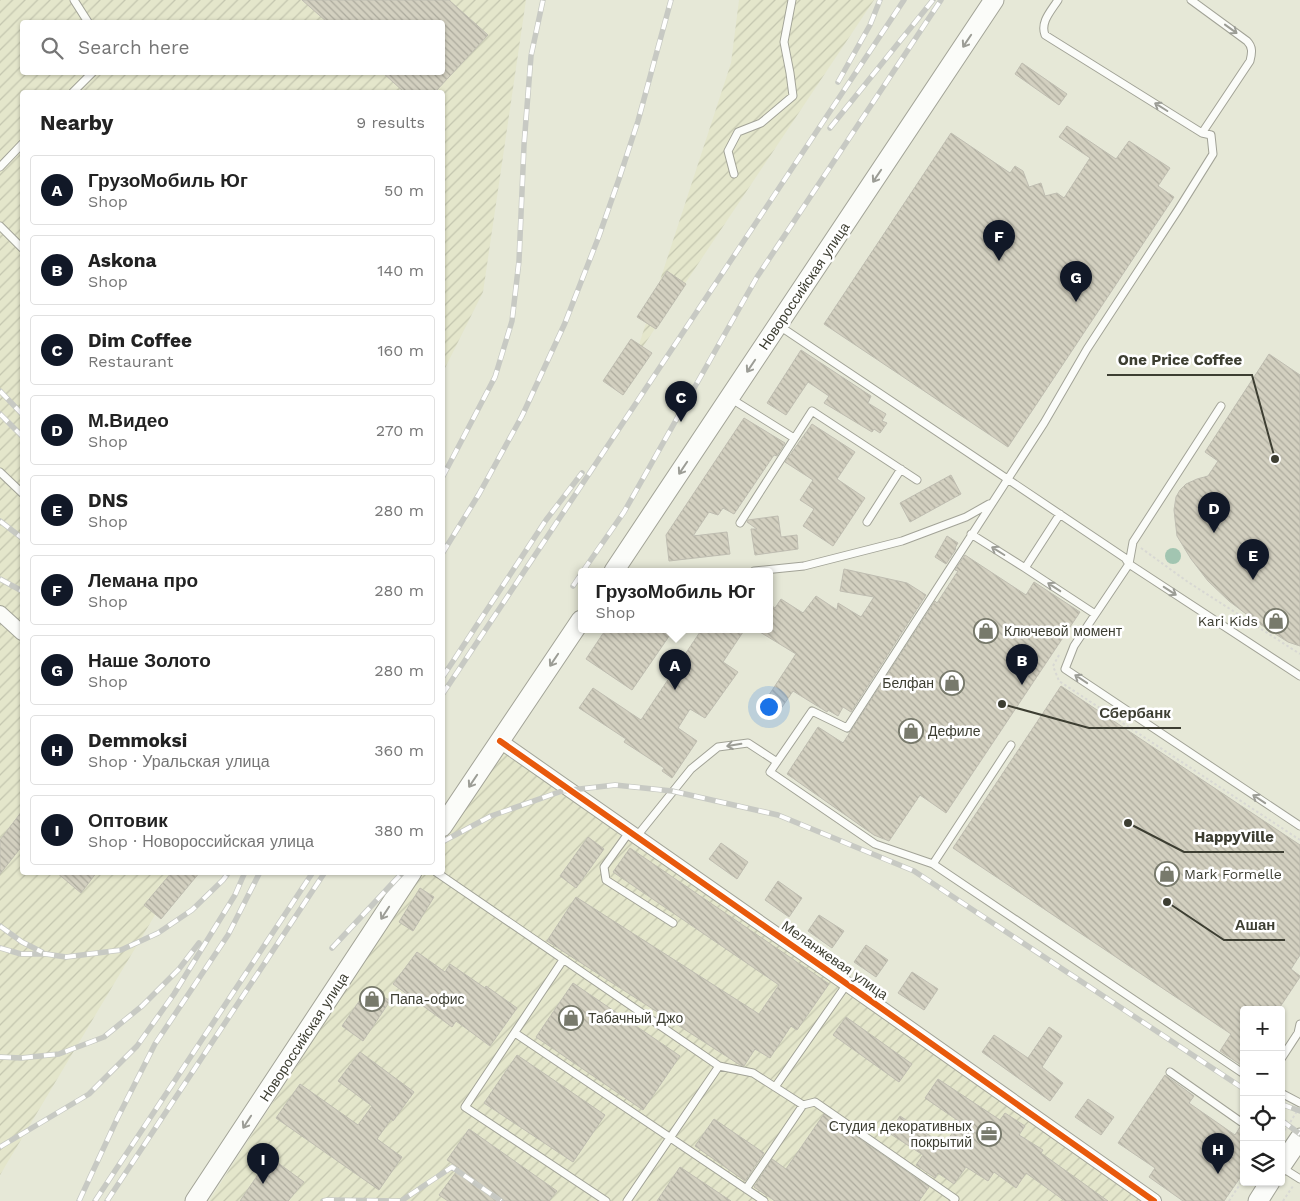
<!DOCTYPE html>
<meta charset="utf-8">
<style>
:root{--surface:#fff;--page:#f6f6f6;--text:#222;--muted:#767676;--line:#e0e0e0;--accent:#111827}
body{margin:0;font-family:"Work Sans",sans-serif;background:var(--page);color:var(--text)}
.controls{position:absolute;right:15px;bottom:15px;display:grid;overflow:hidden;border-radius:5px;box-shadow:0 1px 4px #0004}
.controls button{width:45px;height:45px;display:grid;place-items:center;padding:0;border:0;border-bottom:1px solid var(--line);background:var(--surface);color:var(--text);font:25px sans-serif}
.you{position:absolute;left:768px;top:706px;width:18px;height:18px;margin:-12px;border:4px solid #fff;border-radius:50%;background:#1a73e8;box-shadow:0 0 0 8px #1a73e833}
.badge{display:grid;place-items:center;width:32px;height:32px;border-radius:50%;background:var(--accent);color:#fff;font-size:16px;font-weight:700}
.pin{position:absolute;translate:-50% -41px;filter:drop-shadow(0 1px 2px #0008)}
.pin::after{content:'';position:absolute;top:26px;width:18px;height:15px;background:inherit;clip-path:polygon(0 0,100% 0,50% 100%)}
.popup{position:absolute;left:578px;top:568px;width:195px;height:65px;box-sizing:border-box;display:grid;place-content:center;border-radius:5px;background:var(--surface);filter:drop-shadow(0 1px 4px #0005);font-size:16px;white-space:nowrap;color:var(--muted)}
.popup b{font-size:19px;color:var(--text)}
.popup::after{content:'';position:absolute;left:50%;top:100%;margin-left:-10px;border:10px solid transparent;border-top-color:var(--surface)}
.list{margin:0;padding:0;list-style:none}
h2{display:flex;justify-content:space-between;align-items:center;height:65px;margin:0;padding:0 20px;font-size:21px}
h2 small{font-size:16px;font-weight:400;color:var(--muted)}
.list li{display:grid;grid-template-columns:32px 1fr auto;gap:15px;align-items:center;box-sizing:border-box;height:70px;margin:0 10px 10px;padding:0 10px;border:1px solid var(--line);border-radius:5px}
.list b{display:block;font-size:19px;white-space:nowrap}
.list p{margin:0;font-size:16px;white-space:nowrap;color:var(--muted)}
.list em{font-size:16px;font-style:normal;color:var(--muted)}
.icon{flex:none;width:28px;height:28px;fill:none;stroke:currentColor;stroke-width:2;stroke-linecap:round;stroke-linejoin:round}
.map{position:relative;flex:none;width:1300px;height:1201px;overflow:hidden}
.search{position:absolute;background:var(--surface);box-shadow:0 1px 4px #0004;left:20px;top:20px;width:425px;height:55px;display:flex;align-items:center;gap:12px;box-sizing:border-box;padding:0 18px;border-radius:5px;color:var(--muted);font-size:19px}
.panel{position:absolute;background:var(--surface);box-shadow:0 1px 4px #0004;left:20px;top:90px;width:425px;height:785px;border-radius:5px}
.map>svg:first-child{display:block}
</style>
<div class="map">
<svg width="1300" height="1201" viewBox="0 0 1300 1201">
<defs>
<pattern id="industrial-furrows" width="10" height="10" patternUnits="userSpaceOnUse" patternTransform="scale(1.25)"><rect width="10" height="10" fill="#e4e6cb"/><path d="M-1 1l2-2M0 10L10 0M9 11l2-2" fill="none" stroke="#c4c6af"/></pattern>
<pattern id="building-back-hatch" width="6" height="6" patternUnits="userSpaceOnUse" patternTransform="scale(1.25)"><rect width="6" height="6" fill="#d3d0c0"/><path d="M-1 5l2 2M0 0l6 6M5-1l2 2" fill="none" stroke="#acaa9d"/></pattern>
</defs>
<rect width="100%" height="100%" fill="#e6e8d7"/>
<!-- industrial -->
<path fill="url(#industrial-furrows)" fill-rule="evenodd" d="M0,0H526L483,292L443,372L442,92H22V872L180,873L0,1175ZM22,22H442V72H22Z
M739,0H874L634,360L731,63Z
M503,748L1147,1201H209L422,873L442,872L443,842Z"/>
<!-- water -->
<path fill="#a2c5b1" d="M1165 556a8 8 0 1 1 16 0a8 8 0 1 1-16 0Z"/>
<!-- building -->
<path fill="url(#building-back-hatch)" stroke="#bfbdb1" d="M302,0H449L488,35L435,92H404L382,72H442V22H327Z
M1022,63L1067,94L1059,105L1015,74Z
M1067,126L1116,159L1129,141L1170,168L1158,186L1174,197L1008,447L824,324L951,133L1010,173L1015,166L1023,171L1029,187L1041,183L1045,196L1057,193L1064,198L1090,158L1059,137Z
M667,271L686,284L656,329L637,317Z
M631,339L652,353L623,395L603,381Z
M801,350L871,396L868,403L886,414L882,421L887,423L880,433L874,429L872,432L824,403L829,396L808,382L786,415L767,403Z
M1269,354L1300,375V646L1288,642L1258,623L1229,601L1208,581L1191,559L1177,536L1174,510L1176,497L1180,490L1186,484L1197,479L1208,476L1218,461L1205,452Z
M744,418L785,443L777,456L774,455L734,514L723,508L718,515L709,512L693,536L727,532L730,554L669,561L666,535Z
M812,424L855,452L837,479L865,498L833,546L803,526L814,509L800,500L813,480L785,462Z
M951,475L961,494L910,522L900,503Z
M778,516L781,537L797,535L798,549L755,555L751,529H757L747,522L748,520Z
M947,536L958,543L955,548L956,549L946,564L935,557Z
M965,555L1026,595L1034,582L1080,612L946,813L920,795L889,841L874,835L787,774L818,727L843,743L935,601L937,603L958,571L955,570Z
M844,569L907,583L926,595L851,712L843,707L838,716L828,710L827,712L793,691L778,713L763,704L796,654L755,629H769V604L775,608L781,599L803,613L816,596L837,610L838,603L861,617L874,597L840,591Z
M606,629H674L632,690L586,659Z
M702,629H745L723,662L738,672L705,718L690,709L678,728L697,741L672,778L662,771L664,768L624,742L626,739L579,708L593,688L641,720Z
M1061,686L1300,845V955L1291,969L1300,976V977L1278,1010H1244V1067L1220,1051L1231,1034L953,848Z
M22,811V846L0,874V840Z
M588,837L604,849L576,888L560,876Z
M721,843L748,862L737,879L709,859Z
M630,848L829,984L797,1030L791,1026L770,1058L755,1049L744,1066L740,1065L547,941L576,897L759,1014L779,985L613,872Z
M56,872H97L81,893Z
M172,872H200L161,919L144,905Z
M778,881L802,898L789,917L765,900Z
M420,888L434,897L413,931L399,922Z
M819,915L844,931L832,948L808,931Z
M866,945L888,960L876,977L854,962Z
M417,952L445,972L450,964L485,988L486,986L517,1008L490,1046L456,1021L452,1027L393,984Z
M912,972L938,989L924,1010L898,993Z
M573,983L680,1056L643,1110L536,1037Z
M369,987L390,1001L363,1041L342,1026Z
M846,1017L912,1064L899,1082L833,1035Z
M1049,1027L1062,1036L1042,1067L1063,1083L1050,1101L982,1052L994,1035L1028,1058Z
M360,1052L414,1092L393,1121L391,1119L377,1139L402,1157L379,1190L276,1118L300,1084L358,1125L372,1106L338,1081Z
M517,1055L605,1115L573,1162L484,1103Z
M1165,1075L1194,1096L1189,1103L1235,1135L1240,1127L1244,1129V1172L1224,1201H1183L1149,1177L1155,1168L1118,1143Z
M938,1079L1000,1120L1005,1113L1025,1126L1019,1135L1043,1150L1041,1153L1108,1201H1065L1026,1173L1016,1188L994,1172L988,1181L966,1167L954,1184L938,1173L935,1178L916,1165L923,1155L889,1133L900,1116L944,1145L960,1122L925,1098Z
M1088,1099L1114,1117L1101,1135L1075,1117Z
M824,1114L929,1187L919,1201H775L754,1187L772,1159L786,1169Z
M714,1119L764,1153L745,1181L695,1146Z
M469,1129L557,1191L549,1201H448L439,1195L459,1168L447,1160Z
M270,1157L304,1182L288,1201H240Z
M680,1167L731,1201H657Z"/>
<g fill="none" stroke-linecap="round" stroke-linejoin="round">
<defs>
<path id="lane" d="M74,0L88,22
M1058,0C1051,11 1040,22 1045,35L1202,133L1211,135L1213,154L1178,210L1087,349L1044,423L847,728L812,711L770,772L875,844L933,864L1244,1074
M1191,0L1247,41C1253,47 1252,53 1250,61L1202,133
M73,92L93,72
M0,167L22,144
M734,174L728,151L738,132L761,123L793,96L790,73L784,42L792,0
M0,226L22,248
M778,325L1125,558L1129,564L1300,676
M730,398L794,438
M1221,406L1133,542L1129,564L1074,646L1065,669L1300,826
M0,472L22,493
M1060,514L1025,568L1095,614
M867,522L901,469
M740,523L812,411L917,480
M971,534L1025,568
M754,571L804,566L902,541L966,517L989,504
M630,831L604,867L606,880L673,923
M637,836L691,769L718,747L748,743L777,762
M933,864L1011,745
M436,872L719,1066L627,1201
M563,960L465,1107L606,1201
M515,1033L764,1201
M1281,1059L1298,1033L1300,1024
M719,1066L753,1073L803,1105L746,1189
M1170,1072L1244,1124
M775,1087L847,984
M1281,1093L1300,1103
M803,1105L815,1102L955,1199L954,1201
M1281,1167L1300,1179"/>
<path id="street" d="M0,613L22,633
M500,741L847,984L1154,1201"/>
<path id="secondary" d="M614,571L994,0
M442,827L581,620
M1281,1166L1300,1138
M195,1201L412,872
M1258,1201L1270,1182"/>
</defs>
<!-- lane casing -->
<use href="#lane" stroke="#a2a397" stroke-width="9"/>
<!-- street casing -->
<use href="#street" stroke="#a2a397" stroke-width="16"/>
<!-- secondary casing -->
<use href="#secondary" stroke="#a2a397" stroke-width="21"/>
<!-- path -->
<path stroke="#d8d8d3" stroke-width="2" stroke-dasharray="2.5 2.5" stroke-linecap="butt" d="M1141,548L1188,582L1300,654
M1059,655L1053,666L1059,681L1300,840
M1281,1134L1288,1126L1297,1111
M1229,1201L1244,1178
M1283,1201L1293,1186"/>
<!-- lane -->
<use href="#lane" stroke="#fbfcf9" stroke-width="7"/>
<!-- street -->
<use href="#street" stroke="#fbfcf9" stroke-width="14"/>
<!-- secondary -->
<use href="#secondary" stroke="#fbfcf9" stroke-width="19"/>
<defs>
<path id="rail" d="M838,82L870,25L880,0
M830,128L933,0
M0,391L22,414
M0,414L22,436
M442,478L495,377L512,321L519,261L524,145L531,56L543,0
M0,521L22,538
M442,554L479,494L522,416L565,323L599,236L619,179L638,121L671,0
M583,571L624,512L757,277L941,0
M0,579L22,591
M573,586L581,574
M442,678L546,520L582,473
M442,695L904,0
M442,842L491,816L562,791L615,785L672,791L778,815L914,871L1244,1089
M0,926L22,942L42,952
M0,948L21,954H46L66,957L121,950L158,933L192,910L223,880L229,872
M332,948L403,872
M0,1057L21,1058L59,1054L104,1037L142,1006L179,969L199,943
M1281,1104L1300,1111
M1281,1120L1300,1134
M0,1147L89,1094L137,1046L174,994L235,895L245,872
M79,1201L118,1117L155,1044L228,935L260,872
M95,1201L313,872
M107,1201L325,872
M323,1201L327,1200L401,1201L452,1167L501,1201"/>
</defs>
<!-- rail casing -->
<use href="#rail" stroke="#c7c9c3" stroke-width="5.5"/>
<!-- rail -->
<use href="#rail" stroke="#fff" stroke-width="4" stroke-dasharray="11" stroke-linecap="butt"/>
<defs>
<path id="cycleway" d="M500,741L847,984L1154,1201"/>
</defs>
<!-- cycleway casing -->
<use href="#cycleway" stroke="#fff" stroke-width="9"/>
<!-- cycleway -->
<use href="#cycleway" stroke="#e8590c" stroke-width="6"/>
</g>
<!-- one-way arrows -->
<defs><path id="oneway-shaft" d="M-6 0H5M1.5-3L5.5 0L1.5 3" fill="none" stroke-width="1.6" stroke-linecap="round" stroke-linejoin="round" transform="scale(1.25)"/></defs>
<g stroke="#9c9d96">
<use href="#oneway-shaft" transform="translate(1231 29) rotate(36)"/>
<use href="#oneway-shaft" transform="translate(967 41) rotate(124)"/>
<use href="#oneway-shaft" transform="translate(1161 107) rotate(-148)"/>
<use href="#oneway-shaft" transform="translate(877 176) rotate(124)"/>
<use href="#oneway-shaft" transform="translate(751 366) rotate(124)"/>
<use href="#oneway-shaft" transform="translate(683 468) rotate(124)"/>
<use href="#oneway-shaft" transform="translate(998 551) rotate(-148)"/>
<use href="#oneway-shaft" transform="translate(1054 587) rotate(-147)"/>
<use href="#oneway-shaft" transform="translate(1170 591) rotate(33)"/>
<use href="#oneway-shaft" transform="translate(554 660) rotate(124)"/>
<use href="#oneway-shaft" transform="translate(1081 679) rotate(-146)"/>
<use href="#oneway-shaft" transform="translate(734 745) rotate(171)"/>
<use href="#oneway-shaft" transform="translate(473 781) rotate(124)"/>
<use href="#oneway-shaft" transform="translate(1259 799) rotate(-146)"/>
<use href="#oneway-shaft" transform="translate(385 913) rotate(123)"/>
<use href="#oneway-shaft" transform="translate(247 1122) rotate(123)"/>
</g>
<!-- icons -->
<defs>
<symbol id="shop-ring" viewBox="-11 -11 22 22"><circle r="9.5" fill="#fff" stroke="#787a6c" stroke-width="1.5"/><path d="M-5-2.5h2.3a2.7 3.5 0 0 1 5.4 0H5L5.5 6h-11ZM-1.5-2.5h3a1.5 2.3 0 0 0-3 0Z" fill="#787a6c"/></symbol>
<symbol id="office-ring" viewBox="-11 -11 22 22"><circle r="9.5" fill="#fff" stroke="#787a6c" stroke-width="1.5"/><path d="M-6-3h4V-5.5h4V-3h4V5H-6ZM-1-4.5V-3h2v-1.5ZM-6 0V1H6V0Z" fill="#787a6c"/></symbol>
</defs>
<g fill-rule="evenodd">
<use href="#shop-ring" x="1262" y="607" width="28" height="28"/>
<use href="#shop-ring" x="972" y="617" width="28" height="28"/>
<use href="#shop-ring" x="938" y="669" width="28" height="28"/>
<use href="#shop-ring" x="897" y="717" width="28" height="28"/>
<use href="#shop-ring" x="1153" y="860" width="28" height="28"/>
<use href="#shop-ring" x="358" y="985" width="28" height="28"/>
<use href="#shop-ring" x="557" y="1004" width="28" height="28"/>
<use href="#office-ring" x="975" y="1120" width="28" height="28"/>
</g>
<g text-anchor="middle" stroke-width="5" stroke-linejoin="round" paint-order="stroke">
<!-- street labels -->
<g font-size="14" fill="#3d3e32" stroke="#fff">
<text transform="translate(804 286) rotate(-56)" y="5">Новороссийская улица</text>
<text transform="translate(835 960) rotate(35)" y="5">Меланжевая улица</text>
<text transform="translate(304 1037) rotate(-57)" y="5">Новороссийская улица</text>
</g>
<!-- poi labels -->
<g font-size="14" fill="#3d3e32" stroke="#fff" text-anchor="start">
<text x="1258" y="626" text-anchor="end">Kari Kids</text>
<text x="1004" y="636">Ключевой момент</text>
<text x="934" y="688" text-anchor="end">Белфан</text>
<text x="928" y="736">Дефиле</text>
<text x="1184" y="879">Mark Formelle</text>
<text x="390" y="1004">Папа-офис</text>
<text x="588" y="1023">Табачный Джо</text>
<text x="972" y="1131" text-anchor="end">Студия декоративных<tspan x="972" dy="16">покрытий</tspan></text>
</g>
</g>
<!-- callouts -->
<path fill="none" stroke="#3d3e32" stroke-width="2" d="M1275 459L1252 375H1107M1002 704L1089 728H1181M1128 823L1184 852H1284M1167 902L1224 940H1285"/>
<g fill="#3d3e32" stroke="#fff" stroke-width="2">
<circle cx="1275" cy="459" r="5"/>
<circle cx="1002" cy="704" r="5"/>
<circle cx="1128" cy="823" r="5"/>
<circle cx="1167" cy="902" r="5"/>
</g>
<g font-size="15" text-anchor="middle" font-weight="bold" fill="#3d3e32" stroke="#fff" stroke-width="5" stroke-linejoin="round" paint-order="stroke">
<text x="1180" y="365">One Price Coffee</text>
<text x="1135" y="718">Сбербанк</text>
<text x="1234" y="842">HappyVille</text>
<text x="1255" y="930">Ашан</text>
</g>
</svg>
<div class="controls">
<button>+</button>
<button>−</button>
<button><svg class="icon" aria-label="locate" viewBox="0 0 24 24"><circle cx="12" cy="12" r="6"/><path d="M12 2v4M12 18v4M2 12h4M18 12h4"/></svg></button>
<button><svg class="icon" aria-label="layers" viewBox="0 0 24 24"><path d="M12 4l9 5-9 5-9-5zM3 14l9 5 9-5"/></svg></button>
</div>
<div class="you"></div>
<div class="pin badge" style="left:675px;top:690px">A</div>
<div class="popup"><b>ГрузоМобиль Юг</b>Shop</div>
<div class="pin badge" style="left:1022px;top:685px">B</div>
<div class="pin badge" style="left:681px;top:422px">C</div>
<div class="pin badge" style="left:1214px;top:533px">D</div>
<div class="pin badge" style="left:1253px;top:580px">E</div>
<div class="pin badge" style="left:999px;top:261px">F</div>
<div class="pin badge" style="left:1076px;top:302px">G</div>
<div class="pin badge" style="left:1218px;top:1174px">H</div>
<div class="pin badge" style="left:263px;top:1184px">I</div>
<div class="search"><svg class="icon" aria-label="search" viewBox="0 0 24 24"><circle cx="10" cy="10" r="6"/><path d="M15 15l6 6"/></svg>Search here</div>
<section class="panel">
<h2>Nearby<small>9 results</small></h2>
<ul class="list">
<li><span class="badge">A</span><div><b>ГрузоМобиль Юг</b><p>Shop</p></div><em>50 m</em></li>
<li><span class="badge">B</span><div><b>Askona</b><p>Shop</p></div><em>140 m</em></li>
<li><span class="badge">C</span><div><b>Dim Coffee</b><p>Restaurant</p></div><em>160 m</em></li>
<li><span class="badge">D</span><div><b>М.Видео</b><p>Shop</p></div><em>270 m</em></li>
<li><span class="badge">E</span><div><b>DNS</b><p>Shop</p></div><em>280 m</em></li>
<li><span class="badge">F</span><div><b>Лемана про</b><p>Shop</p></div><em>280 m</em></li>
<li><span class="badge">G</span><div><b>Наше Золото</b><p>Shop</p></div><em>280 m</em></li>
<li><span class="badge">H</span><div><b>Demmoksi</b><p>Shop · Уральская улица</p></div><em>360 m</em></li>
<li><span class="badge">I</span><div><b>Оптовик</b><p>Shop · Новороссийская улица</p></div><em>380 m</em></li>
</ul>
</section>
</div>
